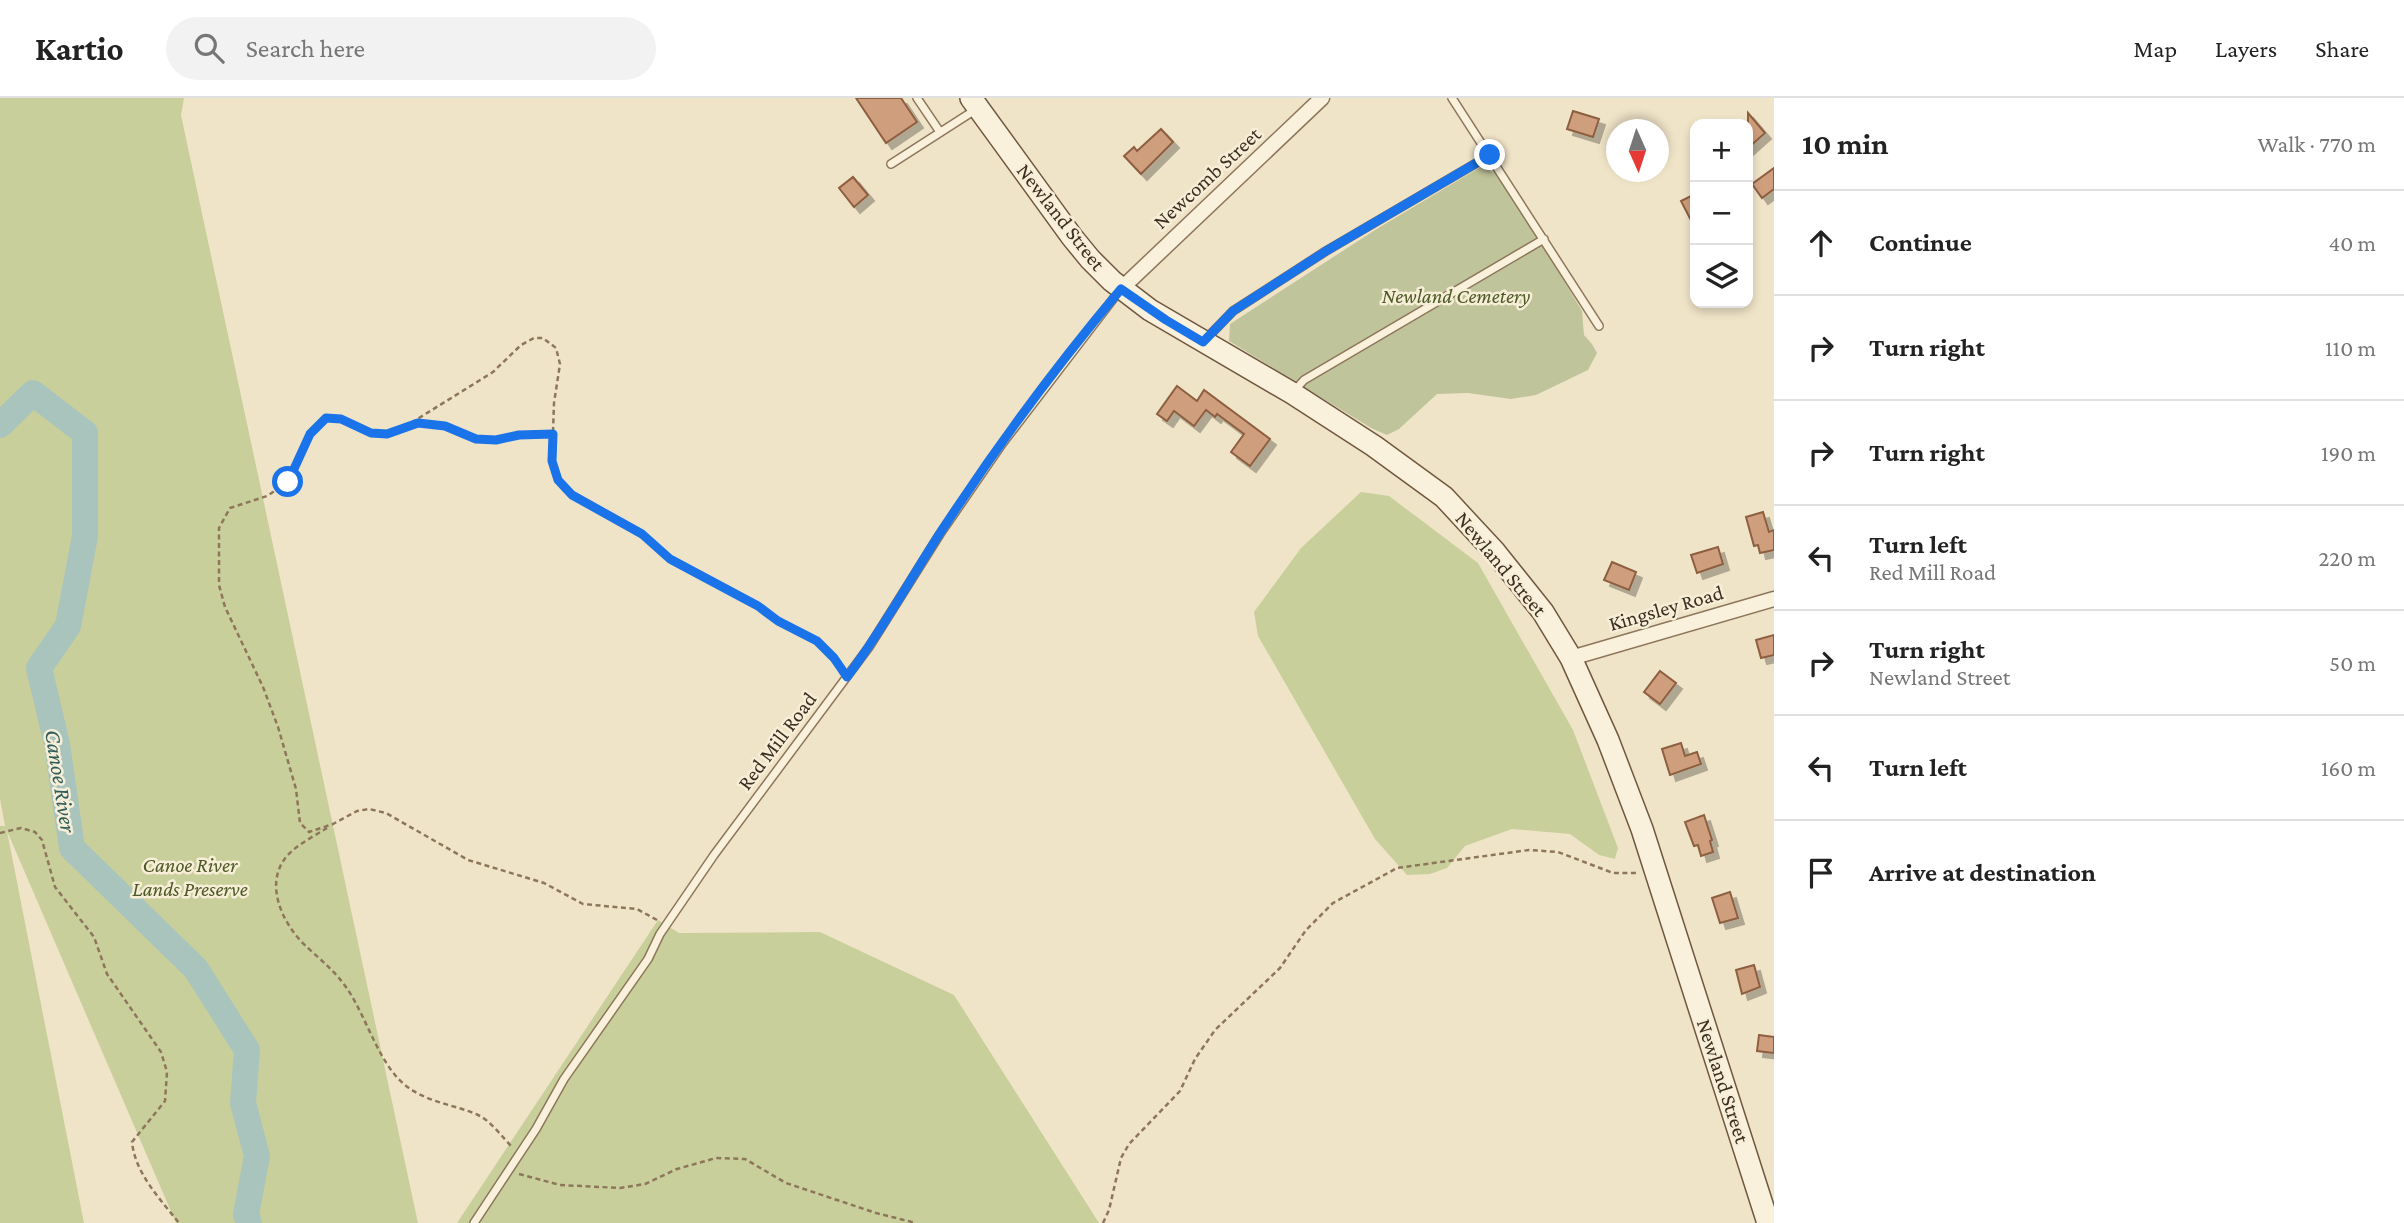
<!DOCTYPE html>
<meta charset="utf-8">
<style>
:root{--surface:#fff;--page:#f2f2f2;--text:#222;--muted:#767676;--line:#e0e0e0}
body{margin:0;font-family:"Crimson Pro",serif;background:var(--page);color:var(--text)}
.controls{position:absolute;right:21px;top:21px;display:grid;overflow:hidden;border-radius:14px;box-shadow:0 4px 10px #0003}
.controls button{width:63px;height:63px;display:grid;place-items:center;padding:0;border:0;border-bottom:2px solid var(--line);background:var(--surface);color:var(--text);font:35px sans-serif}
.compass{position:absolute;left:1606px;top:21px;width:63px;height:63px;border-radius:50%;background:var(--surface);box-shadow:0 4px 10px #0003;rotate:177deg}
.stop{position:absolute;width:21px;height:21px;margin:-16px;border:5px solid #1a73e8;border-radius:50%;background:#fff}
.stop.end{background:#1a73e8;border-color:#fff;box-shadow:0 2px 7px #0008}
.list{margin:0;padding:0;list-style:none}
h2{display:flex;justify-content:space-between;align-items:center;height:91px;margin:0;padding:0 28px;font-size:30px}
h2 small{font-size:23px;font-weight:400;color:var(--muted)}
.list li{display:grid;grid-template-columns:46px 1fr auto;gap:21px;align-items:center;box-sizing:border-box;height:105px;padding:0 28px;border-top:2px solid var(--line)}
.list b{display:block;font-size:26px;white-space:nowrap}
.list p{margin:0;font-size:23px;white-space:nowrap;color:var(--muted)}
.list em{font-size:23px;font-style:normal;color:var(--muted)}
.icon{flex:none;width:38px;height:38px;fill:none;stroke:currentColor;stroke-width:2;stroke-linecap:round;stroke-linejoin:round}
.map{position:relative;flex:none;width:1774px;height:1125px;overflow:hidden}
header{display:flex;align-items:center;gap:42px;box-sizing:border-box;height:98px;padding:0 35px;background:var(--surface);border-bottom:2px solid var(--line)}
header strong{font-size:33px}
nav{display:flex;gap:38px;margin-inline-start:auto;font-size:24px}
.search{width:490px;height:63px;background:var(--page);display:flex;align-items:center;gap:18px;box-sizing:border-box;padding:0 24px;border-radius:38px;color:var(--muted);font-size:26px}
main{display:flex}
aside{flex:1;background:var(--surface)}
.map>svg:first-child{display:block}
</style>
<header>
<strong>Kartio</strong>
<div class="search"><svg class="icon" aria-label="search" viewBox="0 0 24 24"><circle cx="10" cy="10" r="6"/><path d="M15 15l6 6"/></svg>Search here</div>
<nav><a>Map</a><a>Layers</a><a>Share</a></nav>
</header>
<main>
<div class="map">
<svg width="1774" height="1125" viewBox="0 0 1774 1125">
<defs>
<filter id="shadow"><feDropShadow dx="6" dy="6" stdDeviation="0" flood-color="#0004"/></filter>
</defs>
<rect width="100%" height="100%" fill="#f0e4c8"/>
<!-- green -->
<path fill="#c9cf9b" d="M0,0H184L181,17L418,1125H176L7,733L84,1125H0V728H5L0,701Z
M1361,394L1389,398L1478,465L1573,632L1618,750L1615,761L1599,757L1570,736L1512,731L1465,748L1447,770L1430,776L1407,777L1375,741L1258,538L1254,514L1301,450Z
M658,822L679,835L820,834L954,897L1099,1125H457Z"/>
<!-- cemetery -->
<path fill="#bfc49a" d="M1482,68L1503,80L1582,213L1584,237L1592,246L1597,255L1588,272L1536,297L1511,301L1468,295L1437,296L1399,331L1387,337L1371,330L1229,243L1230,226L1375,132Z"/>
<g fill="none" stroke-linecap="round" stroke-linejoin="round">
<!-- river -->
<path stroke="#a9c4bc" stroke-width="26" d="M0,327L33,295L85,335V438L68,528L39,570L57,646L72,750L196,871L247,952L243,1005L257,1058L246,1116L249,1125"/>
</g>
<!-- building -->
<path fill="#cf9f7d" stroke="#8d5f41" stroke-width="2" filter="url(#shadow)" d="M856,0H901L917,24L886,45Z
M1573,13L1599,21L1593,39L1567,31Z
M1748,15L1765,35L1748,50Z
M1161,31L1173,44L1141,76L1124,58L1134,49L1137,53Z
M1774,70V91L1762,100L1752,86Z
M853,79L868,97L854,109L839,90Z
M1695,96V130L1681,103Z
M1177,288L1197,303L1204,292L1270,341L1250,368L1231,354L1244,336L1217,316L1215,319L1206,312L1194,328L1174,313L1167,323L1157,316Z
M1763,414L1769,434L1774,432V452L1760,455L1758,447L1754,448L1746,419Z
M1718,449L1723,466L1697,475L1691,457Z
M1612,464L1636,474L1629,492L1604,482Z
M1774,537V557L1761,560L1756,542Z
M1660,573L1676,585L1660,606L1644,594Z
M1681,645L1685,658L1697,654L1701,666L1670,677L1662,651Z
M1704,717L1712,742L1710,743L1713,754L1701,758L1698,747L1694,748L1685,724Z
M1730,794L1738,820L1720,825L1712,800Z
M1754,867L1760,889L1742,896L1736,872Z
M1759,937L1774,939V955L1757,953Z"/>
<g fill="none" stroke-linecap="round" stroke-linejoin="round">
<defs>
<path id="lane" d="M917,0L940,34
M1452,0L1599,228
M891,66L975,12
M1206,241L1233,213L1326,153L1490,57
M1295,292L1304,282L1544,141
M474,1125L536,1031L564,981L648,861L660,836L714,757L869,549L940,436L1002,346L1120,192"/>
<path id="street" d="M1121,191L1322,0
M1571,560L1774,501"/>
<path id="secondary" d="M971,0L1072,139L1090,161L1112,183L1150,212L1292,295L1374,348L1444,399L1495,454L1543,514L1571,560L1608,642L1642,731L1768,1125"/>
</defs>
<!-- lane casing -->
<use href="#lane" stroke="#8d765c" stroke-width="10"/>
<!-- street casing -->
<use href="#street" stroke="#8d765c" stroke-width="17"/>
<!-- secondary casing -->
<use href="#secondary" stroke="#6f573f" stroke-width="24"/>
<!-- path -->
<path stroke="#8d765c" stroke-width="2.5" stroke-dasharray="5 3.5" stroke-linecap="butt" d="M407,329C437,319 463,341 493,342C502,342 510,338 520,337C530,336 542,336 553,336
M327,730C316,737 302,744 292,753C260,781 282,827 308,850C323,864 337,875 348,892C368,922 380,970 409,990C430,1005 456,1007 478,1017C491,1023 503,1040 513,1050
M0,735L21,730L35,734L42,742L55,789L94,839L107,876L161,954L167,974L165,1003L132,1044C135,1075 160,1101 179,1125
M657,822L637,811L583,806L544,785L468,762L386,715L369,711L357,713L333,726L309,734L300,725L296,691L278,629L263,589L225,509L219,487V430L230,410L267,398L288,384L310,336L326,320C360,323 366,343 403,330L493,274L521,247L534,240H543L556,250L560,266L554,305L552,363L558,382L572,397L642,436L670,461L758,508L778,523L817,543L834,560L841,570
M519,1076L560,1087L620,1090L645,1086L677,1071L716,1060L745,1061L786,1085L876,1115L916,1125
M1103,1125L1109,1112L1121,1060L1129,1046L1180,993L1195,961L1215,932L1280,870L1306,832L1333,805L1397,770L1529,752L1558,754L1613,775H1637"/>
<!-- lane -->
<use href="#lane" stroke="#faf1dc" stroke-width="7"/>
<!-- street -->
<use href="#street" stroke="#faf1dc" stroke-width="14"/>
<!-- secondary -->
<use href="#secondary" stroke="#faf1dc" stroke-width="21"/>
</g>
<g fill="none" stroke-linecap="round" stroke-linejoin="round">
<!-- route -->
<path stroke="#1a73e8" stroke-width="9" d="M288,384L310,336L326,320L341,321L371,335L387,336L418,325L445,328L476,341L496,342L519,337L553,336L552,363L558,382L572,397L642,436L670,461L758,508L778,523L817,543L834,560L847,579C882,533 909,483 940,435C995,351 1056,268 1121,191L1166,222L1203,244L1233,213L1326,153L1490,57"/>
</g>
<g text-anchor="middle" stroke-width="5" stroke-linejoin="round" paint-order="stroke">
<!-- street labels -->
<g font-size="21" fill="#3d2e20" stroke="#f7eed8">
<text transform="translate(1207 80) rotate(-43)" y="7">Newcomb Street</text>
<text transform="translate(1061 119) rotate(52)" y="7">Newland Street</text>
<text transform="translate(1501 466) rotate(50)" y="7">Newland Street</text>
<text transform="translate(1666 510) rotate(-16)" y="7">Kingsley Road</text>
<text transform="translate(777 643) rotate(-53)" y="7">Red Mill Road</text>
<text transform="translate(1723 983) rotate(72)" y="7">Newland Street</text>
</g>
<!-- park labels -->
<g font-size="21" font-style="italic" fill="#4d5a26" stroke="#f7eed8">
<text x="1456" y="205">Newland Cemetery</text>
<text x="190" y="774">Canoe River<tspan x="190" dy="24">Lands Preserve</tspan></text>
</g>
<!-- water labels -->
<g font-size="23" font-style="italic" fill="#2f5d5a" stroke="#f7eed8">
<text transform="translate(61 683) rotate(81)" y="8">Canoe River</text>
</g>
</g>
</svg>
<div class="controls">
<button>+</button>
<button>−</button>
<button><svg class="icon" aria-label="layers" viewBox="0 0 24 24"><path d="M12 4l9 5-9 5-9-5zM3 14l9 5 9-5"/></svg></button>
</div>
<svg class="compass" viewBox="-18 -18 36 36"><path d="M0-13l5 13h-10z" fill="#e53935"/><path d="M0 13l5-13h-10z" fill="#767676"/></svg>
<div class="stop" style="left:288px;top:384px"></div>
<div class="stop end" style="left:1490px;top:57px"></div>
</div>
<aside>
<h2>10 min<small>Walk · 770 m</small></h2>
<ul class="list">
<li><svg class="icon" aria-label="ahead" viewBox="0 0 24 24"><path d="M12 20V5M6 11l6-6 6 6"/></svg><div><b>Continue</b></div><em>40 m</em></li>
<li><svg class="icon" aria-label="right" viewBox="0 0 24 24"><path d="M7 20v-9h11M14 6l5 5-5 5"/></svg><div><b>Turn right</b></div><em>110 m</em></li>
<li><svg class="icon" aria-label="right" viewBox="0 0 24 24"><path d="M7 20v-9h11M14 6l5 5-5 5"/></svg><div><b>Turn right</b></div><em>190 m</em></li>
<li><svg class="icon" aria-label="left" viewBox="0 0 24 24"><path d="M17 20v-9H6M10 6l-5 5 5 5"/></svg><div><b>Turn left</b><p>Red Mill Road</p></div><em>220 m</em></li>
<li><svg class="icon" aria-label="right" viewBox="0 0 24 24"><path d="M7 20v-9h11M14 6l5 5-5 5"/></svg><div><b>Turn right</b><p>Newland Street</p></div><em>50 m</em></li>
<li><svg class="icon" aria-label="left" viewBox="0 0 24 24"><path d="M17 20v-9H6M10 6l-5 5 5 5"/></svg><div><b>Turn left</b></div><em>160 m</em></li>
<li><svg class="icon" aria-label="arrive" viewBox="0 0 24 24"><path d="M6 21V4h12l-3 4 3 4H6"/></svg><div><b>Arrive at destination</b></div></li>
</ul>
</aside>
</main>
